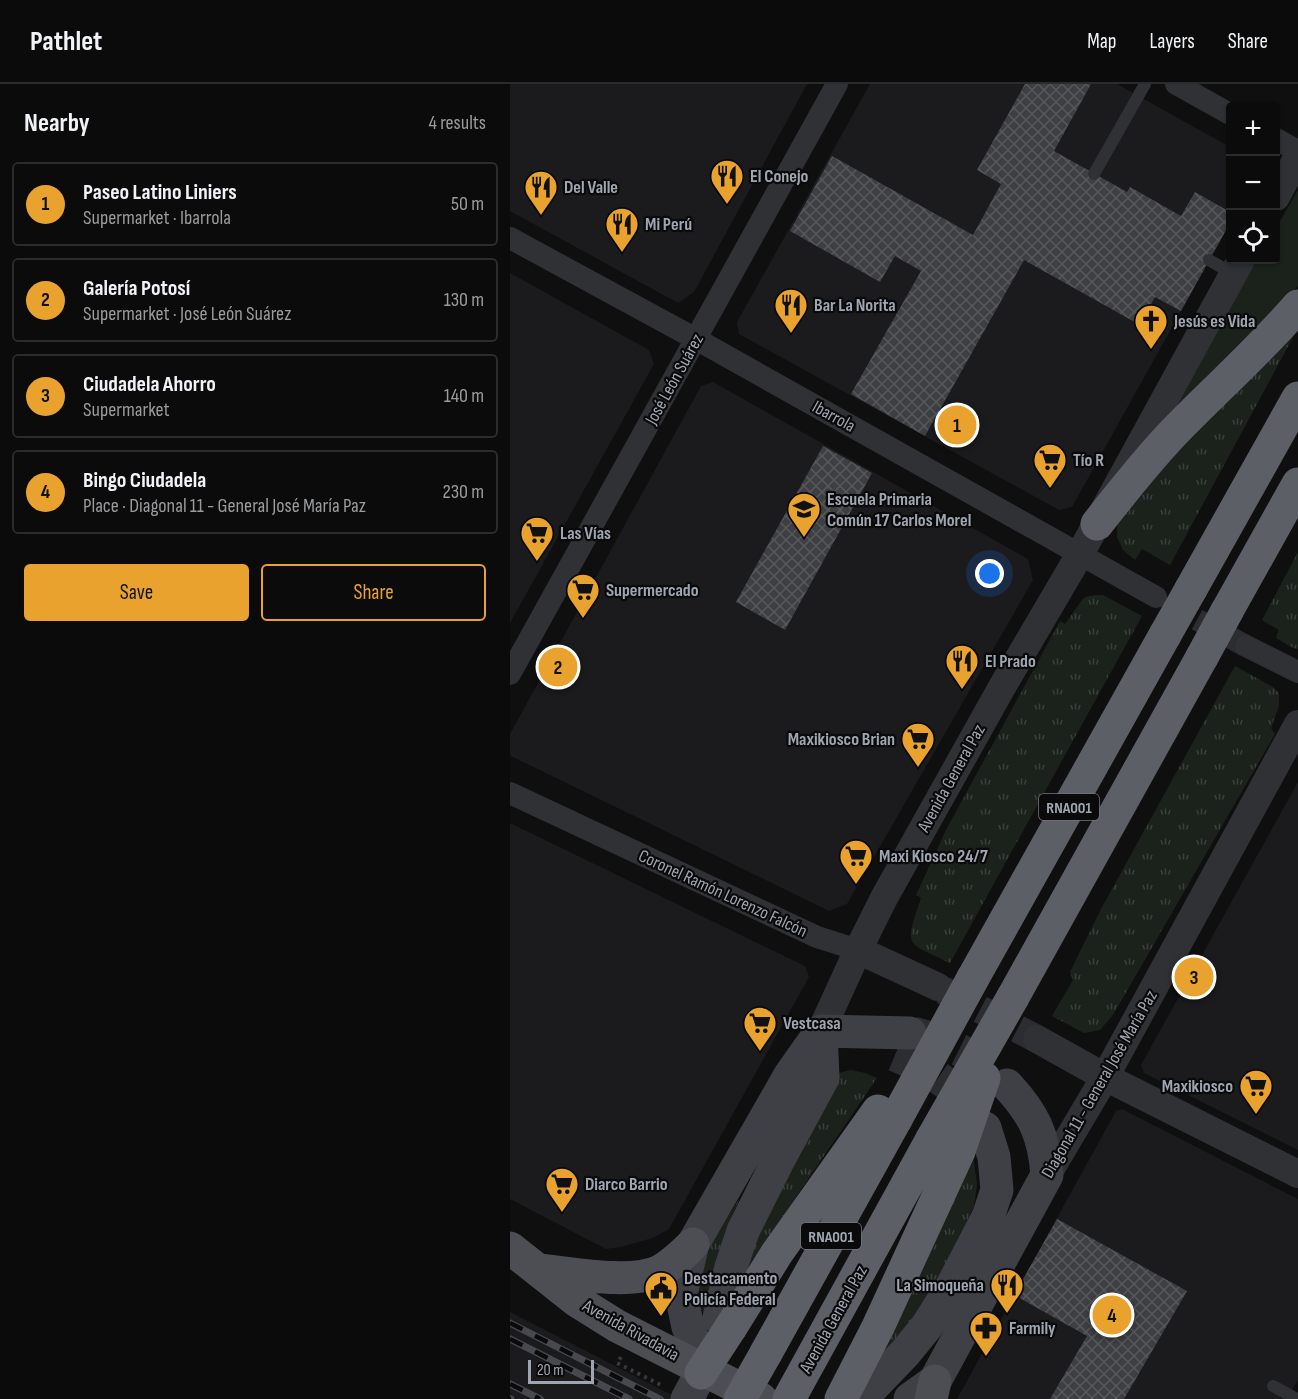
<!DOCTYPE html>
<meta charset="utf-8">
<style>
:root{--surface:#0b0b0c;--page:#141415;--text:#f1f3f6;--muted:#9a9b9d;--line:#2b2b2d;--accent:#e9a22e}
body{margin:0;font-family:"Sofia Sans Condensed",sans-serif;background:var(--page);color:var(--text)}
.controls{position:absolute;right:18px;top:18px;display:grid;overflow:hidden;border-radius:6px;box-shadow:0 2px 4px #0004}
.controls button{width:54px;height:54px;display:grid;place-items:center;padding:0;border:0;border-bottom:2px solid var(--line);background:var(--surface);color:var(--text);font:30px sans-serif}
.scale{position:absolute;left:18px;bottom:15px;width:66px;box-sizing:border-box;padding-left:6px;border:3px solid #a0a6b1;border-top:0;font-size:16px;line-height:21px;white-space:nowrap;color:#a0a6b1;-webkit-text-stroke:4px #0a0a0b;paint-order:stroke}
.you{position:absolute;left:480px;top:490px;width:21px;height:21px;margin:-15px;border:4px solid #fff;border-radius:50%;background:#1a73e8;box-shadow:0 0 0 9px #1a73e833}
.badge{display:grid;place-items:center;width:39px;height:39px;border-radius:50%;background:var(--accent);color:#111;font-size:20px;font-weight:700}
.pin{position:absolute;translate:-50% -50%;border:3px solid #fff;box-shadow:0 2px 6px #0006}
.list{margin:0;padding:0;list-style:none}
h2{display:flex;justify-content:space-between;align-items:center;height:78px;margin:0;padding:0 24px;font-size:26px}
h2 small{font-size:20px;font-weight:400;color:var(--muted)}
.list li{display:grid;grid-template-columns:39px 1fr auto;gap:18px;align-items:center;box-sizing:border-box;height:84px;margin:0 12px 12px;padding:0 12px;border:2px solid var(--line);border-radius:6px}
.list b{display:block;font-size:22px;white-space:nowrap}
.list p{margin:0;font-size:20px;white-space:nowrap;color:var(--muted)}
.list em{font-size:20px;font-style:normal;color:var(--muted)}
.actions{display:flex;gap:12px;padding:18px 24px}
.actions a{flex:1;padding:14px 0;border:2px solid var(--accent);border-radius:6px;text-align:center;font-size:21px;color:var(--accent)}
.actions .main{background:var(--accent);color:#111}
.icon{flex:none;width:33px;height:33px;fill:none;stroke:currentColor;stroke-width:2;stroke-linecap:round;stroke-linejoin:round}
.map{position:relative;flex:none;width:788px;height:1315px;overflow:hidden}
header{display:flex;align-items:center;gap:36px;box-sizing:border-box;height:84px;padding:0 30px;background:var(--surface);border-bottom:2px solid var(--line)}
header strong{font-size:28px}
nav{display:flex;gap:33px;margin-inline-start:auto;font-size:21px}
main{display:flex}
aside{flex:1;background:var(--surface)}
.map>svg:first-child{display:block}
</style>
<header>
<strong>Pathlet</strong>
<nav><a>Map</a><a>Layers</a><a>Share</a></nav>
</header>
<main>
<aside>
<h2>Nearby<small>4 results</small></h2>
<ul class="list">
<li><span class="badge">1</span><div><b>Paseo Latino Liniers</b><p>Supermarket · Ibarrola</p></div><em>50 m</em></li>
<li><span class="badge">2</span><div><b>Galería Potosí</b><p>Supermarket · José León Suárez</p></div><em>130 m</em></li>
<li><span class="badge">3</span><div><b>Ciudadela Ahorro</b><p>Supermarket</p></div><em>140 m</em></li>
<li><span class="badge">4</span><div><b>Bingo Ciudadela</b><p>Place · Diagonal 11 - General José María Paz</p></div><em>230 m</em></li>
</ul>
<div class="actions"><a class="main">Save</a><a>Share</a></div>
</aside>
<div class="map">
<svg width="788" height="1315" viewBox="0 0 788 1315">
<defs>
<pattern id="grass-tufts" width="24" height="20" patternUnits="userSpaceOnUse" patternTransform="scale(1.5)"><rect width="24" height="20" fill="#1b221c"/><path d="M3 7l-1-3M5 7V3M7 7l1-3M15 17l-1-3M17 17v-4M19 17l1-3" fill="none" stroke="#393f3b"/></pattern>
<pattern id="building-cross-hatch" width="8" height="8" patternUnits="userSpaceOnUse" patternTransform="scale(1.5)"><rect width="8" height="8" fill="#3e3f43"/><path d="M0 0l8 8M0 8l8-8" fill="none" stroke="#57585c"/></pattern>
</defs>
<rect width="100%" height="100%" fill="#0f0f10"/>
<!-- built -->
<path fill="#1b1b1d" d="M0,0H297L184,208L168,219L0,127Z
M360,0H607L720,63V139L562,423L549,426L229,250L227,238Z
M0,189L139,266L144,280L0,539Z
M203,298L518,475L523,496L337,820L319,827L1,672L0,670V650L191,302Z
M788,698V1066L634,989L631,981Z
M0,739L295,882L299,893L159,1145L143,1154L110,1163L96,1165L0,1115Z
M612,1025L788,1115V1296L777,1315H447L606,1027Z
M0,1228L162,1311L171,1315H0Z"/>
<!-- grass -->
<path fill="url(#grass-tufts)" d="M788,244L660,481L632,465L625,476L613,466L607,453V442L628,403Z
M788,468V565L783,564L766,554L769,546L752,536Z
M585,511H593L632,532L440,879C395,857 394,865 411,814L406,811L436,746L550,537L555,540L572,516L575,513Z
M725,582L763,603L769,609V622L761,644L765,650L603,931L590,946L574,949L542,932L563,896L560,888L591,825Z
M341,986L355,989L367,994L288,1110L226,1207L229,1182L329,989Z
M463,1072L467,1100L464,1122L453,1147L420,1211L399,1241L369,1277Z
M230,1114L218,1141L196,1232C171,1199 212,1142 230,1114Z"/>
<!-- park -->
<path fill="#1b221c" d="M788,106V202L736,257L649,342L747,176H766V144Z"/>
<!-- building -->
<path fill="url(#building-cross-hatch)" d="M515,0H581L544,67L617,108L620,103L671,132L685,108L720,128V139L671,227L645,213L630,241L514,176L415,352L341,310L411,187L385,172L370,198L280,147L322,72L463,151L491,100L467,86Z
M313,362L362,389L275,546L226,518Z
M547,1135L677,1207L614,1315H540L577,1252L504,1211Z"/>
<g fill="none" stroke-linecap="round" stroke-linejoin="round">
<!-- minor-tunnel -->
<path stroke="#2c2d30" stroke-width="22" stroke-dasharray="22 11" stroke-linecap="butt" d="M658,520L736,562"/>
<!-- tertiary-tunnel -->
<path stroke="#2c2d30" stroke-width="28" stroke-dasharray="28 14" stroke-linecap="butt" d="M433,906L527,955"/>
<!-- secondary-tunnel -->
<path stroke="#2c2d30" stroke-width="33" stroke-dasharray="33 16" stroke-linecap="butt" d="M403,949C436,958 464,970 489,993
M385,971C416,984 446,1001 465,1030"/>
<!-- path -->
<path stroke="#36383c" stroke-width="4" stroke-dasharray="3 4.5" stroke-linecap="butt" d="M111,1273L107,1279L153,1302"/>
<!-- service -->
<path stroke="#303135" stroke-width="12" d="M584,90L635,0
M699,176L723,190
M763,1302L787,1315"/>
<!-- minor -->
<path stroke="#303135" stroke-width="22" d="M666,0L720,30
M766,55L788,67
M0,154L186,255L646,513
M736,562L788,588
M0,590L327,0
M0,709L307,853L348,866"/>
<!-- tertiary -->
<path stroke="#303135" stroke-width="28" d="M766,113L788,72
M348,866L428,903
M311,947L348,866L374,814L492,603L570,470L731,176
M527,955L595,993L788,1090
M537,1091L595,993L788,640"/>
<!-- secondary -->
<path stroke="#3e4045" stroke-width="33" d="M311,947L400,949
M209,1234L221,1183L233,1147L267,1079L313,994L311,947
M197,1287L178,1243L171,1210L183,1160L280,991L311,947
M177,1315L191,1289
M351,1315L395,1269L417,1242L442,1202L478,1133L487,1106L484,1073L475,1044
M400,1315L425,1297L537,1091C534,1051 524,1030 497,1001"/>
<!-- primary -->
<path stroke="#4c4e54" stroke-width="33" d="M0,1164L67,1217L107,1242L251,1315
M29,1186C61,1189 121,1201 150,1187C163,1180 173,1170 183,1160
M421,1315L425,1297"/>
<!-- motorway -->
<path stroke="#5c5f66" stroke-width="33" d="M587,440C612,408 638,375 666,346C707,304 750,266 788,222
M681,505L788,314
M717,527L788,400
M463,894L655,551
M503,913L692,573
M221,1243L267,1169L368,1027
M256,1269L386,1035
M279,1315L422,1055
M331,1315L368,1243L449,1067"/>
<defs>
<path id="rail" d="M0,1239L150,1315
M0,1255L119,1315
M0,1300L30,1315
M0,1315H1"/>
</defs>
<!-- rail casing -->
<use href="#rail" stroke="#47494e" stroke-width="7"/>
<!-- rail -->
<use href="#rail" stroke="#0a0a0b" stroke-width="4.5" stroke-dasharray="14" stroke-linecap="butt"/>
<!-- motorway-bridge -->
<path stroke="#5c5f66" stroke-width="33" d="M655,551L681,505
M692,573L717,527
M386,1035L463,894
M422,1055L503,913
M449,1067L474,994
M191,1289L221,1243
M230,1315L256,1269"/>
</g>
<!-- icons -->
<defs>
<symbol id="restaurant-pin" viewBox="-11 -11 22 30"><path d="M0 17L-7.5 6A9.5 9.5 0 1 1 7.5 6Z" fill="#e9a22e" stroke="#0a0a0b"/><path d="M-5-6h1v4h1v-4h1v4h1v-4h1v5L-1.5 .5V6h-2V.5L-5-1ZM5-6V6H3V1.5H1.5Q1.5-4 5-6Z" fill="#111"/></symbol>
<symbol id="church-pin" viewBox="-11 -11 22 30"><path d="M0 17L-7.5 6A9.5 9.5 0 1 1 7.5 6Z" fill="#e9a22e" stroke="#0a0a0b"/><path d="M-1.2-6h2.4v3.5h3.3v2.4h-3.3V6h-2.4V-.1h-3.3v-2.4h3.3Z" fill="#111"/></symbol>
<symbol id="supermarket-pin" viewBox="-11 -11 22 30"><path d="M0 17L-7.5 6A9.5 9.5 0 1 1 7.5 6Z" fill="#e9a22e" stroke="#0a0a0b"/><path d="M-6-5.5h2.5l.6 2H6L4.5 2H-2.5L-4.4-4H-6ZM-1.5 3.2a1.3 1.3 0 1 0 .1 0ZM3 3.2a1.3 1.3 0 1 0 .1 0Z" fill="#111"/></symbol>
<symbol id="school-pin" viewBox="-11 -11 22 30"><path d="M0 17L-7.5 6A9.5 9.5 0 1 1 7.5 6Z" fill="#e9a22e" stroke="#0a0a0b"/><path d="M0-5L7-2L0 1L-7-2ZM-4 1L0 2.5L4 1V4Q0 6-4 4Z" fill="#111"/></symbol>
<symbol id="civic-pin" viewBox="-11 -11 22 30"><path d="M0 17L-7.5 6A9.5 9.5 0 1 1 7.5 6Z" fill="#e9a22e" stroke="#0a0a0b"/><path d="M-.6-6.5H3V-4.5H.6V-3L4-1V1h2V6H-6V1h2V-1L-.6-3ZM-1.2 2.5V6h2.4V2.5Z" fill="#111"/></symbol>
<symbol id="pharmacy-pin" viewBox="-11 -11 22 30"><path d="M0 17L-7.5 6A9.5 9.5 0 1 1 7.5 6Z" fill="#e9a22e" stroke="#0a0a0b"/><path d="M-2-6h4v4h4v4h-4v4h-4v-4h-4v-4h4Z" fill="#111"/></symbol>
</defs>
<g fill-rule="evenodd">
<use href="#restaurant-pin" x="198" y="73" width="38" height="52"/>
<use href="#restaurant-pin" x="12" y="84" width="38" height="52"/>
<use href="#restaurant-pin" x="93" y="121" width="38" height="52"/>
<use href="#restaurant-pin" x="262" y="202" width="38" height="52"/>
<use href="#church-pin" x="622" y="218" width="38" height="52"/>
<use href="#supermarket-pin" x="521" y="357" width="38" height="52"/>
<use href="#school-pin" x="275" y="406" width="38" height="52"/>
<use href="#supermarket-pin" x="8" y="430" width="38" height="52"/>
<use href="#supermarket-pin" x="54" y="487" width="38" height="52"/>
<use href="#restaurant-pin" x="433" y="558" width="38" height="52"/>
<use href="#supermarket-pin" x="389" y="636" width="38" height="52"/>
<use href="#supermarket-pin" x="327" y="753" width="38" height="52"/>
<use href="#supermarket-pin" x="231" y="920" width="38" height="52"/>
<use href="#supermarket-pin" x="727" y="983" width="38" height="52"/>
<use href="#supermarket-pin" x="33" y="1081" width="38" height="52"/>
<use href="#restaurant-pin" x="478" y="1182" width="38" height="52"/>
<use href="#civic-pin" x="132" y="1185" width="38" height="52"/>
<use href="#pharmacy-pin" x="457" y="1225" width="38" height="52"/>
</g>
<g text-anchor="middle" stroke-width="4.5" stroke-linejoin="round" paint-order="stroke">
<!-- shield labels -->
<g fill="#0a0a0b" stroke="#73777f" stroke-width="1.5">
<rect x="529" y="710" width="60" height="26" rx="4.5"/>
<rect x="291" y="1139" width="60" height="26" rx="4.5"/>
</g>
<g font-size="16" font-weight="bold" fill="#a0a6b1">
<text x="559" y="729">RNA001</text>
<text x="321" y="1158">RNA001</text>
</g>
<!-- poi labels -->
<g font-size="18" font-weight="bold" fill="#a0a6b1" stroke="#0a0a0b" text-anchor="start">
<text x="240" y="98">El Conejo</text>
<text x="54" y="109">Del Valle</text>
<text x="135" y="146">Mi Perú</text>
<text x="304" y="227">Bar La Norita</text>
<text x="664" y="243">Jesús es Vida</text>
<text x="563" y="382">Tío R</text>
<text x="317" y="421">Escuela Primaria<tspan x="317" dy="21">Común 17 Carlos Morel</tspan></text>
<text x="50" y="455">Las Vías</text>
<text x="96" y="512">Supermercado</text>
<text x="475" y="583">El Prado</text>
<text x="385" y="661" text-anchor="end">Maxikiosco Brian</text>
<text x="369" y="778">Maxi Kiosco 24/7</text>
<text x="273" y="945">Vestcasa</text>
<text x="723" y="1008" text-anchor="end">Maxikiosco</text>
<text x="75" y="1106">Diarco Barrio</text>
<text x="174" y="1200">Destacamento<tspan x="174" dy="21">Policía Federal</tspan></text>
<text x="474" y="1207" text-anchor="end">La Simoqueña</text>
<text x="499" y="1250">Farmily</text>
</g>
<!-- street labels -->
<g font-size="18" fill="#a0a6b1" stroke="#0a0a0b">
<text transform="translate(164 295) rotate(-61)" y="6">José León Suárez</text>
<text transform="translate(324 332) rotate(29)" y="6">Ibarrola</text>
<text transform="translate(441 694) rotate(-61)" y="6">Avenida General Paz</text>
<text transform="translate(213 809) rotate(25)" y="6">Coronel Ramón Lorenzo Falcón</text>
<text transform="translate(589 1000) rotate(-60)" y="6">Diagonal 11 - General José María Paz</text>
<text transform="translate(323 1235) rotate(-61)" y="6">Avenida General Paz</text>
<text transform="translate(121 1246) rotate(29)" y="6">Avenida Rivadavia</text>
</g>
</g>
</svg>
<div class="controls">
<button>+</button>
<button>−</button>
<button><svg class="icon" aria-label="locate" viewBox="0 0 24 24"><circle cx="12" cy="12" r="6"/><path d="M12 2v4M12 18v4M2 12h4M18 12h4"/></svg></button>
</div>
<div class="scale">20 m</div>
<div class="you"></div>
<div class="pin badge" style="left:447px;top:341px">1</div>
<div class="pin badge" style="left:48px;top:583px">2</div>
<div class="pin badge" style="left:684px;top:893px">3</div>
<div class="pin badge" style="left:602px;top:1231px">4</div>
</div>
</main>
